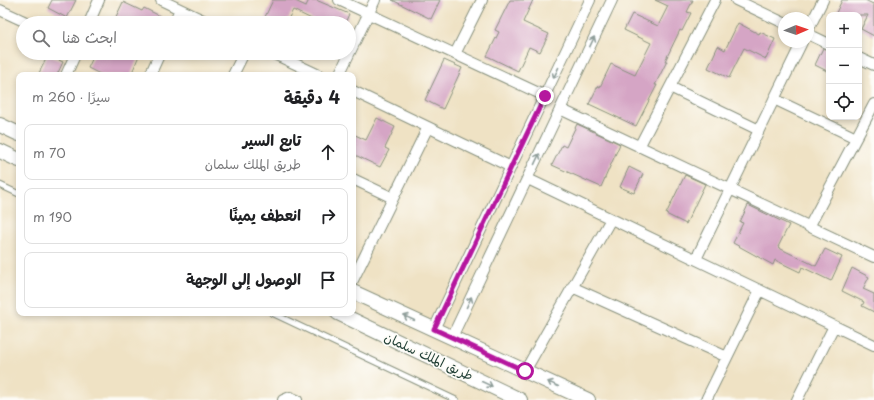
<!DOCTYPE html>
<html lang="ar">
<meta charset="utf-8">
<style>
:root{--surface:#fff;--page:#f6f6f6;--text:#202124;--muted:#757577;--line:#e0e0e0}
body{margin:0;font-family:"Playpen Sans","Playpen Sans Arabic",sans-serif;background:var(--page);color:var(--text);direction:rtl}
.controls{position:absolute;right:12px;top:12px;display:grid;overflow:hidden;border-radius:8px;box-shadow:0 2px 6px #0003}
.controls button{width:36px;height:36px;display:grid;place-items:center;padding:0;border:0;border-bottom:1px solid var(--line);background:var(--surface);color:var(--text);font:20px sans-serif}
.compass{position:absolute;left:778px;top:12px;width:36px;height:36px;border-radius:50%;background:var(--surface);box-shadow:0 2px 6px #0003;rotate:88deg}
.stop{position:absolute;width:12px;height:12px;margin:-9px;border:3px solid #b5179e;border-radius:50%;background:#fff}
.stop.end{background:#b5179e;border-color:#fff;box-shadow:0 1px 4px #0008}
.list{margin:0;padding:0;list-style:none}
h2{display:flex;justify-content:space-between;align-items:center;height:52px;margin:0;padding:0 16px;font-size:17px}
h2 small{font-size:13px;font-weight:400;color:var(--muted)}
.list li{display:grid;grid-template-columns:26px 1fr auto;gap:12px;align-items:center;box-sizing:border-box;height:56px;margin:0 8px 8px;padding:0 8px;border:1px solid var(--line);border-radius:8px}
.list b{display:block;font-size:15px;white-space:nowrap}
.list p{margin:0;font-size:13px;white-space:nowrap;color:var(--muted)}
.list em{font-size:13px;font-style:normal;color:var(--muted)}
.icon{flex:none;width:22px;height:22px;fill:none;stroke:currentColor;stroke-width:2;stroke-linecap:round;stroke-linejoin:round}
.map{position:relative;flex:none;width:874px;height:400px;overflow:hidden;direction:ltr}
.search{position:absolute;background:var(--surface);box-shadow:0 2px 6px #0003;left:16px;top:16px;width:340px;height:44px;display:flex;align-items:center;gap:10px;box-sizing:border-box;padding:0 14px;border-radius:22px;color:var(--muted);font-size:15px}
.panel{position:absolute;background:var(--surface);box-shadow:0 2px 6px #0003;left:16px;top:72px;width:340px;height:244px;border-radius:8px;direction:rtl}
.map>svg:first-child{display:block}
</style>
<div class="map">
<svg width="874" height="400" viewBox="0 0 874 400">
<rect width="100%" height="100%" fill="#fdfcf7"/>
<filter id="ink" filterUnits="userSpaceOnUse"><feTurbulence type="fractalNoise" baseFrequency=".025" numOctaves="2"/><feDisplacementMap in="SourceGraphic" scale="8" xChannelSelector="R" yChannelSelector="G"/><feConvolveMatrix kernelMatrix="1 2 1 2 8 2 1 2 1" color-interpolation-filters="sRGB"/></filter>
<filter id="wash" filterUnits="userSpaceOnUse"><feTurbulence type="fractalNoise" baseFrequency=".012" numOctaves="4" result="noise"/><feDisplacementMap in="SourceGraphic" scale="16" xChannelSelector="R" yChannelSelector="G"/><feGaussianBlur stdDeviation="0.9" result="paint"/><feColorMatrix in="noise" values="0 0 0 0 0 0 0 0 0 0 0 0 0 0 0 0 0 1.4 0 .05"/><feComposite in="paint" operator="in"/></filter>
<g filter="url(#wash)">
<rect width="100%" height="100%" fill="#efe2c4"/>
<g id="blocks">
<!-- building -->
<path fill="#d5a5c5" d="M52,0H76L67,18L48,8Z
M273,0H293L306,6L309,0H316L349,14L345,23H320L293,10L286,23H278L265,17Z
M392,0H440L431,19Z
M510,0H533L523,22L549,34L540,52L529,47L518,71L487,56L499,32L495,30Z
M655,0H693L687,12L691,13L682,31L680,30L665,61H667L655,85H657L636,126L589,104L598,86L600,87L611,64L635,75L651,43L624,30L632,14L658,26L668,6Z
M842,0H865L873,4L874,3V36L861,29L868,15H835Z
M123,2L142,11L144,8L160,16L156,23H113Z
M738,23L759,34L760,32L775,39L766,59L744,48L729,78L708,68L718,46L725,50Z
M823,48L829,51V72L815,65Z
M95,53H140L131,75H102L88,68Z
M48,55L63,62L57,75H38Z
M444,60L462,68L443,109L425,100Z
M377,118L395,127L385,148L389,150L380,167L353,154V134L366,140Z
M577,124L620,144L601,187L552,165L562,145L566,147Z
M629,167L643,174L634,193L620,187Z
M685,175L705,184L686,224L666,214Z
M748,205L789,225L778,247L781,249L816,266L825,249L842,257L831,281L802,267L800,272L775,260L773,265L733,243L743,223L740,222Z
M852,268L869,277L863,289L874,294V312L862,306L864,302L842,291Z"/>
</g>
</g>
<g filter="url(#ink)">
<use href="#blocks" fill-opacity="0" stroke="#87907c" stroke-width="1"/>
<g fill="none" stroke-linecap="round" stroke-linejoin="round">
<defs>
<path id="service" d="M0,185L19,194
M272,313L456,400"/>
<path id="minor" d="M161,0L209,23
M339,0L545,96
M736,0L784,23
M0,10L28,23
M89,23L99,0
M174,23L180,9
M808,30L823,0
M808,34L829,44
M272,53L319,75
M455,54L482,0
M859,58L874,65
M66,75L76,53
M150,75L160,53
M233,75L244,53
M339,75L375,0
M670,87L759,130
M353,91L511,167
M774,99L856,138
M560,109L874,257
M639,147L715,0
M353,179L393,198
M528,179L874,345
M809,227L874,104
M696,259L802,42
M353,280L428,127
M572,287L727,357
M434,329L590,0
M452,337L612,0
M525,371L611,219
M283,400L290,397L297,400
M706,400L760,290
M797,400L834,326"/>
<path id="secondary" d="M0,125L19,134
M0,151L19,160
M353,292L588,400
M338,313L520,400"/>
</defs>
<!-- service casing -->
<use href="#service" stroke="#87907c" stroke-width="7"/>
<!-- minor casing -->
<use href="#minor" stroke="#87907c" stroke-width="12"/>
<!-- secondary casing -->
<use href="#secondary" stroke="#87907c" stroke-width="16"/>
<!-- service -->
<use href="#service" stroke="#fff" stroke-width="5"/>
<!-- minor -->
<use href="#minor" stroke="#fff" stroke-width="10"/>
<!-- secondary -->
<use href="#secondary" stroke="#fff" stroke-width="14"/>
</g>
<!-- one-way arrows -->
<defs><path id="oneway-shaft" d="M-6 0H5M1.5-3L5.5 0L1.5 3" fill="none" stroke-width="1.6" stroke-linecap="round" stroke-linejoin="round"/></defs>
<g stroke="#8f9e9a">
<use href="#oneway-shaft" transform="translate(592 42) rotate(-65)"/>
<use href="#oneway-shaft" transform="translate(556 73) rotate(115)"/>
<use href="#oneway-shaft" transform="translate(537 159) rotate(-65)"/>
<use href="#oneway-shaft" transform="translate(469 302) rotate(-65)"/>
<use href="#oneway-shaft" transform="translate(409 318) rotate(-155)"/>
<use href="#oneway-shaft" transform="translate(487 384) rotate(25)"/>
<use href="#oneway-shaft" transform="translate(553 384) rotate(-155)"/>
</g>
</g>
<g fill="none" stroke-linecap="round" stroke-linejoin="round" filter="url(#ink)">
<!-- route -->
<path stroke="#b5179e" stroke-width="5" d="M525,371L434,329L545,96"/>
</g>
<g text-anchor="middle" stroke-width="3.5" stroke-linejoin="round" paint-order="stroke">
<!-- street labels -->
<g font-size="13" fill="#1f3d34" stroke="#fdfcf7">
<text transform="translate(429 356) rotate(25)" y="5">طريق الملك سلمان</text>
</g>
</g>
</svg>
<div class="controls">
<button>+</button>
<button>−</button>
<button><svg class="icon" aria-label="locate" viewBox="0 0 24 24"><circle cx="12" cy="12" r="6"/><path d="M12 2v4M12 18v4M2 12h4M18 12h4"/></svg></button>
</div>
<svg class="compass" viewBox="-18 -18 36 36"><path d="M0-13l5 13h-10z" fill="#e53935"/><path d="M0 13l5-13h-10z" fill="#757577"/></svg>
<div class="stop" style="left:525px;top:371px"></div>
<div class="stop end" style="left:545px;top:96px"></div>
<div class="search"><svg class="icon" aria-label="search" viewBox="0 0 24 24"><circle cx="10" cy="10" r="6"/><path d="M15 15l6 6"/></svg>ابحث هنا</div>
<section class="panel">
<h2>4 دقيقة<small>سيرًا · 260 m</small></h2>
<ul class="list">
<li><svg class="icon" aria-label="ahead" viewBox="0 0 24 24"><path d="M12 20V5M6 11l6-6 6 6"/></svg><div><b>تابع السير</b><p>طريق الملك سلمان</p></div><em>70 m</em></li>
<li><svg class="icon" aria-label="right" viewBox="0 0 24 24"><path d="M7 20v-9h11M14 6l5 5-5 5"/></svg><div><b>انعطف يمينًا</b></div><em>190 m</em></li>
<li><svg class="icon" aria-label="arrive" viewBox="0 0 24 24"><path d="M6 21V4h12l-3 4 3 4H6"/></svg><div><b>الوصول إلى الوجهة</b></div></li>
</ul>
</section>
</div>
